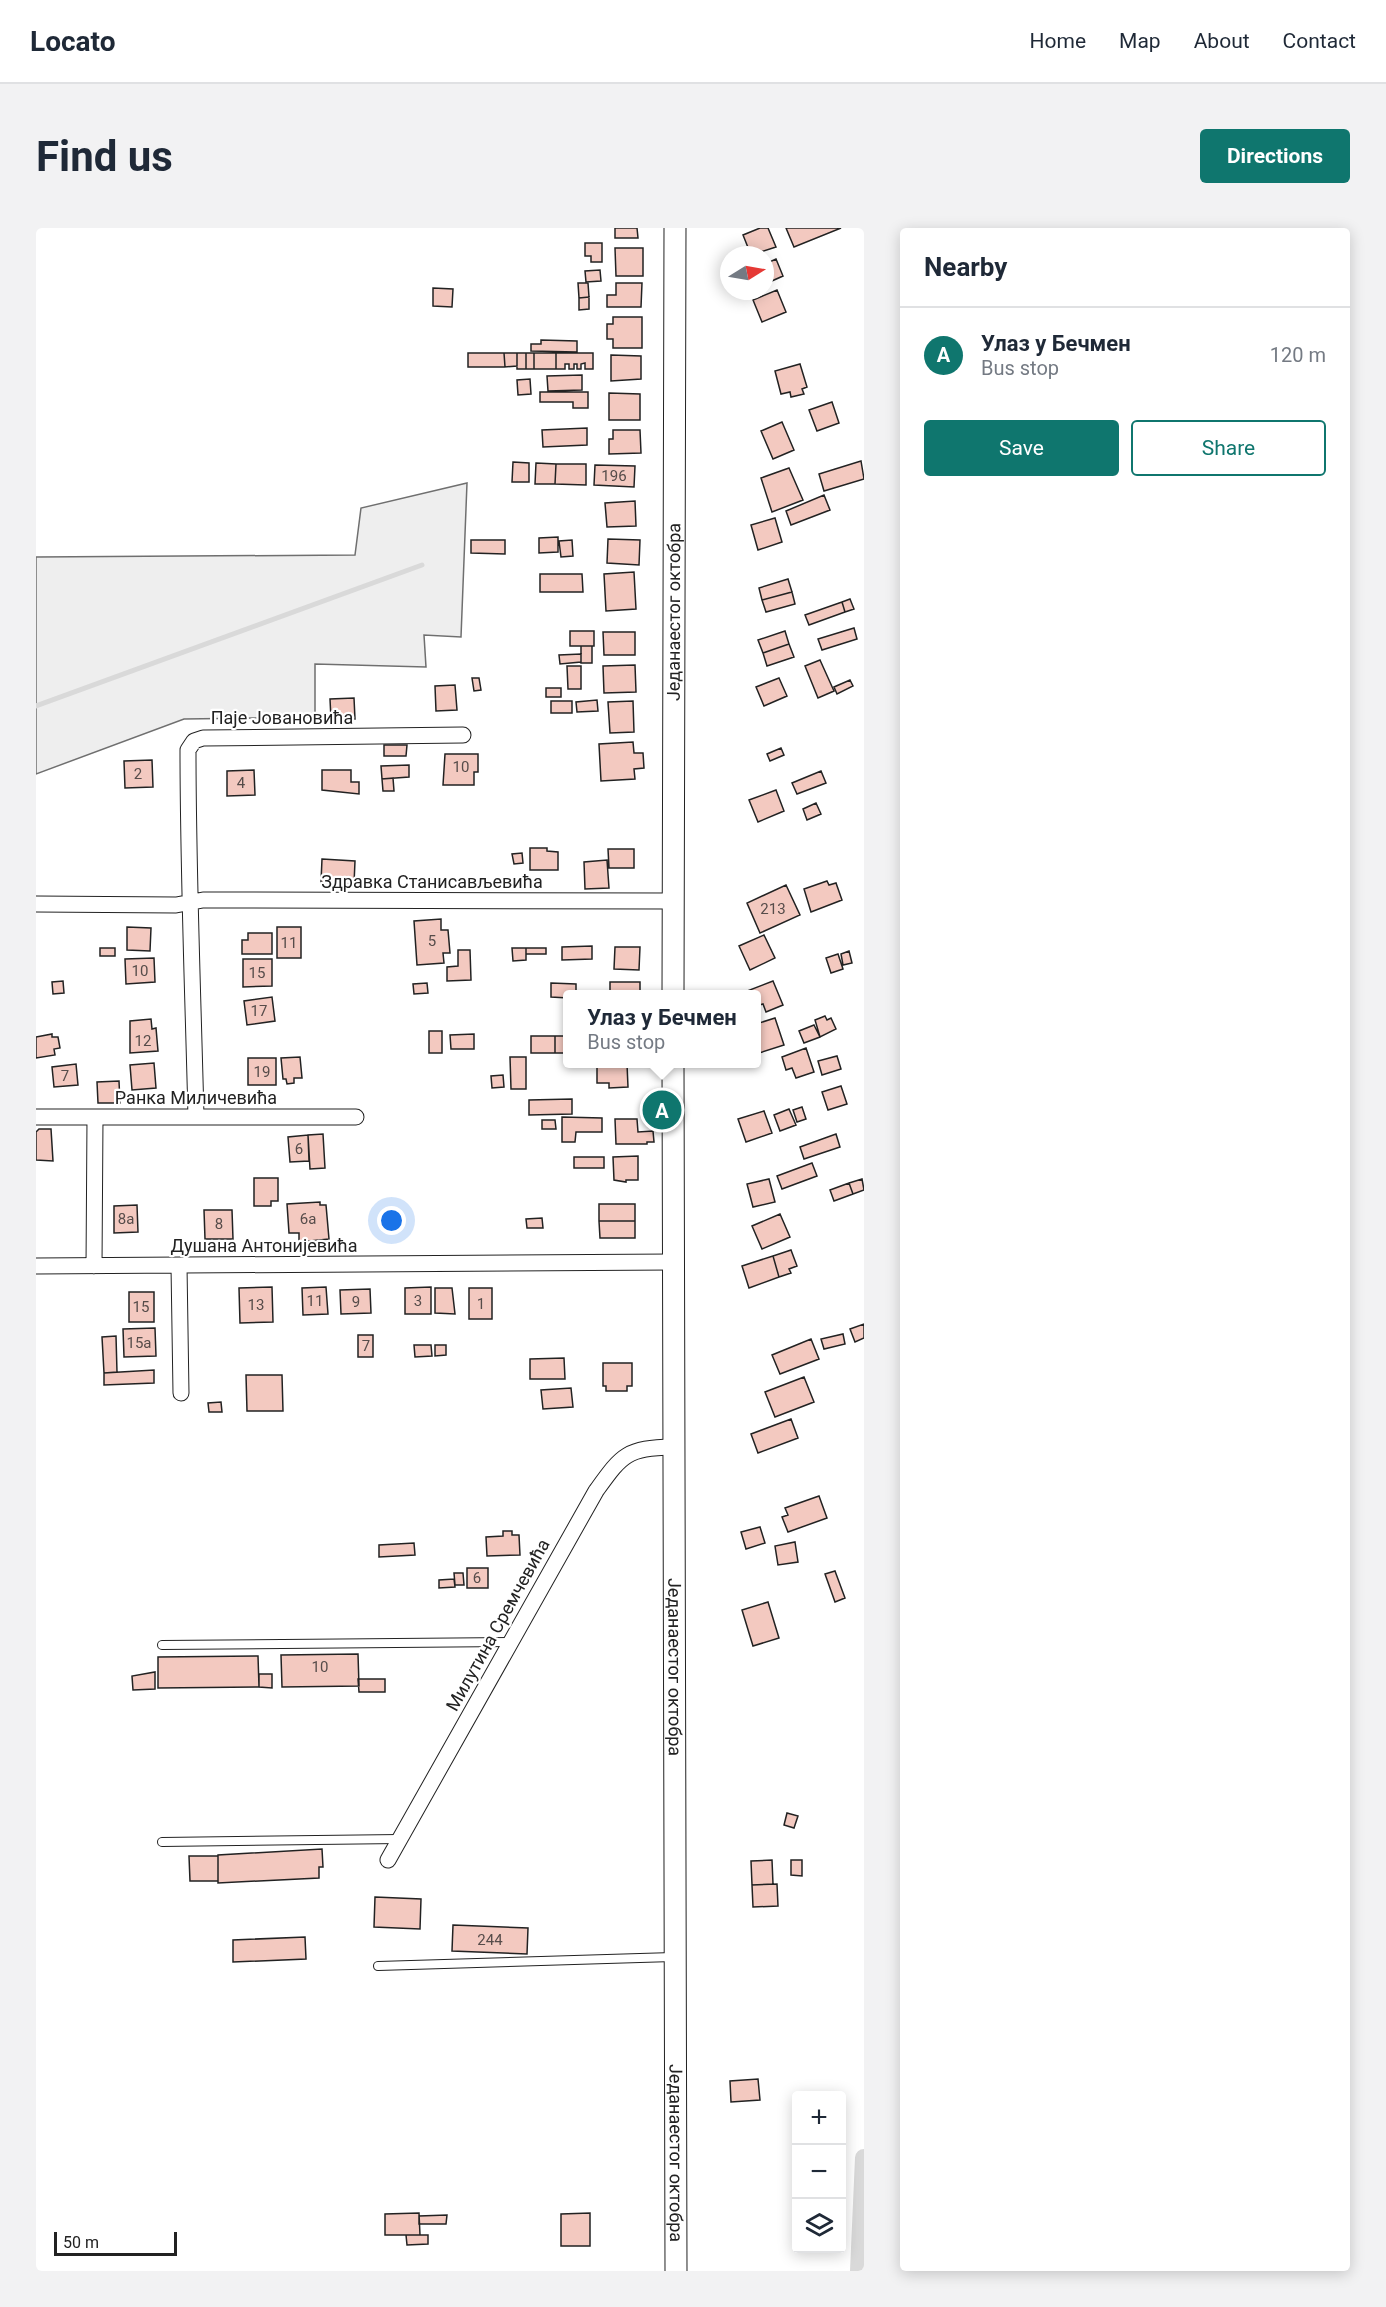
<!DOCTYPE html>
<meta charset="utf-8">
<style>
:root{--surface:#fff;--page:#f2f2f3;--text:#1f2937;--muted:#747a83;--line:#e0e1e3;--accent:#0f766e}
body{margin:0;font-family:Roboto,sans-serif;background:var(--page);color:var(--text)}
.controls{position:absolute;right:18px;bottom:18px;display:grid;overflow:hidden;border-radius:6px;box-shadow:0 3px 15px #0003}
.controls button{width:54px;height:54px;display:grid;place-items:center;padding:0;border:0;border-bottom:2px solid var(--line);background:var(--surface);color:var(--text);font:30px sans-serif}
.compass{position:absolute;left:684px;top:18px;width:54px;height:54px;border-radius:50%;background:var(--surface);box-shadow:0 3px 15px #0003;rotate:79deg}
.scale{position:absolute;left:18px;bottom:15px;width:123px;box-sizing:border-box;padding-left:6px;border:3px solid #222;border-top:0;font-size:16px;line-height:21px;white-space:nowrap;color:#222;-webkit-text-stroke:4px #fff;paint-order:stroke}
.you{position:absolute;left:356px;top:993px;width:21px;height:21px;margin:-15px;border:4px solid #fff;border-radius:50%;background:#1a73e8;box-shadow:0 0 0 9px #1a73e833}
.badge{display:grid;place-items:center;width:39px;height:39px;border-radius:50%;background:var(--accent);color:#fff;font-size:20px;font-weight:700}
.pin{position:absolute;translate:-50% -50%;border:3px solid #fff;box-shadow:0 2px 6px #0006}
.popup{position:absolute;left:527px;top:762px;width:198px;height:78px;box-sizing:border-box;display:grid;place-content:center;border-radius:6px;background:var(--surface);filter:drop-shadow(0 2px 4px #0005);font-size:20px;white-space:nowrap;color:var(--muted)}
.popup b{font-size:22px;color:var(--text)}
.popup::after{content:'';position:absolute;left:50%;top:100%;margin-left:-12px;border:12px solid transparent;border-top-color:var(--surface)}
.list{margin:0;padding:0;list-style:none}
h2{display:flex;justify-content:space-between;align-items:center;height:78px;margin:0;padding:0 24px;font-size:26px}
h2 small{font-size:20px;font-weight:400;color:var(--muted)}
.list li{display:grid;grid-template-columns:39px 1fr auto;gap:18px;align-items:center;box-sizing:border-box;height:96px;padding:0 24px;border-top:2px solid var(--line)}
.list b{display:block;font-size:22px;white-space:nowrap}
.list p{margin:0;font-size:20px;white-space:nowrap;color:var(--muted)}
.list em{font-size:20px;font-style:normal;color:var(--muted)}
.actions{display:flex;gap:12px;padding:18px 24px}
.actions a{flex:1;padding:14px 0;border:2px solid var(--accent);border-radius:6px;text-align:center;font-size:21px;color:var(--accent)}
.actions .main{background:var(--accent);color:#fff}
.icon{flex:none;width:33px;height:33px;fill:none;stroke:currentColor;stroke-width:2;stroke-linecap:round;stroke-linejoin:round}
.map{position:relative;flex:none;width:828px;height:2043px;overflow:hidden;border-radius:6px}
header{display:flex;align-items:center;gap:36px;box-sizing:border-box;height:84px;padding:0 30px;background:var(--surface);border-bottom:2px solid var(--line)}
header strong{font-size:28px}
nav{display:flex;gap:33px;margin-inline-start:auto;font-size:21px}
.intro{display:flex;align-items:center;justify-content:space-between;box-sizing:border-box;height:144px;padding:0 36px}
h1{margin:0;font-size:42px}
.button{padding:15px 27px;border-radius:6px;background:var(--accent);color:#fff;font-size:21px;font-weight:700}
main{display:flex;gap:36px;padding:0 36px}
aside{flex:1;background:var(--surface);border-radius:6px;box-shadow:0 3px 15px #0003}
.map>svg:first-child{display:block}
</style>
<header>
<strong>Locato</strong>
<nav><a>Home</a><a>Map</a><a>About</a><a>Contact</a></nav>
</header>
<div class="intro"><h1>Find us</h1><a class="button">Directions</a></div>
<main>
<div class="map">
<svg width="828" height="2043" viewBox="0 0 828 2043">
<rect width="100%" height="100%" fill="#fff"/>
<!-- green -->
<path fill="#eee" stroke="#6f6f6f" stroke-width="1.5" d="M431,255L425,409L388,407L390,439L279,436V489L148,491L0,546V329L319,327L325,280Z"/>
<g fill="none" stroke-linecap="round" stroke-linejoin="round">
<!-- stream -->
<path stroke="#d9d9d9" stroke-width="5" d="M0,478L386,337"/>
<!-- canal -->
<path stroke="#d9d9d9" stroke-width="18" d="M823,2043L828,1930"/>
</g>
<!-- building -->
<path fill="#f3c9c0" stroke="#222" stroke-width="1.5" d="M579,0H601L602,10H579Z
M724,0H732L740,19L715,27L707,7Z
M750,0H805L758,19Z
M549,15H566V34H555V28H549Z
M579,20H607V48H580Z
M740,31L747,48L729,56V36Z
M564,42L565,53L550,54L549,43Z
M542,55H552L553,69L543,70Z
M580,55H606L605,79H571V67H580Z
M397,60L417,61L416,79L397,78Z
M741,62L750,84L726,94L717,72Z
M553,69V81L543,82V70Z
M577,89H606V120H577V111H571V96H577Z
M505,112L541,113V124L495,123V116H505Z
M432,125H468L469,139H432Z
M468,125H481V138L469,139Z
M481,125H490V141H481Z
M490,125H498V141H490Z
M498,125H520V141H498Z
M520,125H557V141H549V135L545,136V141H541V136H538V141H533V136H529V141H520Z
M575,127L605,128V151L575,153Z
M764,136L771,159L766,161L768,166L755,169L754,164L745,166L739,143Z
M546,147V162L512,163L511,148Z
M494,151L495,166L482,167L481,152Z
M504,164H552V180H537V174H504Z
M573,165L604,166V192H573Z
M796,174L803,195L781,203L773,182Z
M746,194L758,222L737,231L725,203Z
M551,200V217L507,219L506,202Z
M577,202H604L605,225L573,226V211H577Z
M825,233L828,251L788,263L783,246Z
M477,234L493,235V254H476Z
M500,235L520,236L519,256H499Z
M520,236H550V257L519,256Z
M559,237L599,238L598,259L558,257Z
M753,240L767,272L736,284L725,250Z
M788,267L794,282L755,297L750,283Z
M599,273L600,298L571,299L569,275Z
M739,290L746,314L722,322L715,297Z
M522,309V324L503,325V310Z
M572,311L604,312L603,337L571,335Z
M435,312H469V326L435,325Z
M536,312L537,328L525,329L523,313Z
M598,344L600,381L570,383L568,346Z
M504,346H546L547,364H504Z
M752,351L756,364L726,372L723,360Z
M756,364L759,376L730,384L726,372Z
M814,371L818,381L809,384L806,374Z
M806,374L809,384L773,397L769,387Z
M818,400L821,411L786,422L782,411Z
M534,403H558V418H534Z
M749,403L753,416L727,425L722,412Z
M567,404H599V427H568Z
M753,416L758,429L731,438L727,425Z
M545,418H556V435H545Z
M545,426V434L524,436L523,427Z
M784,432L798,463L782,470L769,438Z
M599,437L600,464L568,465L567,438Z
M531,438H545V461H532Z
M436,450H443L445,462L438,463Z
M743,450L751,468L728,478L720,459Z
M814,452L817,458L801,466L798,459Z
M419,457L421,482L400,483L399,458Z
M510,460H525V469H510Z
M318,470L319,491H295L294,471Z
M561,472L562,483L541,484L540,474Z
M515,473H536V485H515Z
M597,473L598,504L574,505L572,474Z
M597,514L598,525H607L608,540L598,541L599,551L565,553L563,516Z
M348,517H371L370,528H348Z
M745,520L748,527L734,533L731,526Z
M409,526H442V544H438V557H407Z
M116,532L117,559L89,560L88,533Z
M373,537V549L346,551L345,538Z
M218,542L219,567L191,568V543Z
M286,542H315V554H323V566L286,562Z
M785,543L790,555L761,566L756,555Z
M357,550L358,563H347L346,551Z
M740,562L748,583L722,594L713,572Z
M780,575L785,586L771,592L767,581Z
M494,620H511V623L522,624V642H494Z
M572,621H598V640H573Z
M486,625L487,635L478,636L476,626Z
M286,631L319,633L318,656L285,654Z
M571,632L573,660L549,661L548,634Z
M791,653L793,657L800,655L806,672L775,684L768,661Z
M750,657L764,687L724,705L711,675Z
M405,691V702H412L414,725H407L408,735L381,737L378,693Z
M91,699L115,700L114,723L91,722Z
M241,699H265V730H241Z
M212,705H236V726H206V712H212Z
M728,707L739,730L714,742L703,718Z
M556,718V731L526,732V719Z
M579,719H604L603,742L578,741Z
M64,720H79V728H64Z
M476,720H490V732L477,733Z
M490,720H510V726H490Z
M422,722H434L435,752L411,753V739L422,738Z
M813,723L816,735L807,737L805,726Z
M802,726L807,741L795,745L790,730Z
M118,730L119,754L90,756L89,731Z
M207,731H236V758L207,759Z
M27,753L28,765L17,766L16,754Z
M737,753L747,777L730,784L727,776L720,778V766H713L711,763Z
M574,754H604V766H574Z
M391,755L392,765L378,766L377,756Z
M515,755L540,756V766H532V770L515,769Z
M236,769L239,793L211,797L208,773Z
M789,788L791,792L795,790L800,801L784,809L779,792Z
M739,790L748,817L720,826V796Z
M115,791L116,801L120,800L122,823L94,825V793Z
M778,797L784,809L768,815L763,803Z
M393,803H406V825H393Z
M16,806V809H22L24,820L18,821L19,827L0,830V809Z
M438,806V821H415L414,807Z
M495,808H519V825H495Z
M519,808H532V825H519Z
M770,820L778,844L760,850L756,840L750,842L746,829Z
M801,828L805,841L786,847L782,833Z
M264,829L266,850H258V855L251,856L250,851H247L245,830Z
M474,829H490V861H475Z
M212,830H240V857H212Z
M118,835L120,860L96,862L94,837Z
M40,836L42,857L18,859L16,839Z
M561,836H591L592,859L573,860V855H561Z
M467,847L468,859L456,860L455,848Z
M83,853L84,875H62L61,854Z
M805,858L811,876L792,882L786,864Z
M536,871V886L493,887V872Z
M766,879L770,891L761,894L757,882Z
M753,881L760,897L744,903L738,887Z
M728,883L736,905L710,914L702,891Z
M526,889L566,890V904H540L539,914H526Z
M579,891H601L602,904L617,903L618,914H611V916H580Z
M506,892H519L520,901H506Z
M3,901H15L17,933L0,932V904Z
M287,906L289,940L274,941L272,907Z
M800,906L804,919L768,931L764,919Z
M272,907L273,933L254,934L252,909Z
M602,928V952H590V954L578,952L577,929Z
M538,929H568V940H538Z
M776,935L781,948L746,961L741,948Z
M218,950H242V973H235V978H218Z
M733,951L739,974L717,979L711,956Z
M826,951L828,962L817,966L813,955Z
M813,955L817,966L798,973L794,962Z
M284,974V977H290L293,1011L263,1014V1005H253L251,976Z
M563,976H599V993H563Z
M101,977L102,1004L78,1005V978Z
M168,982H196L197,1011H169Z
M744,986L754,1009L726,1021L716,998Z
M506,990L507,1000H491L490,991Z
M563,993H599V1010H564Z
M755,1022L761,1038L753,1041L755,1045L743,1049L737,1028Z
M737,1028L743,1049L713,1060L706,1038Z
M236,1059L237,1094L204,1095L203,1060Z
M290,1059L292,1086L267,1087L266,1060Z
M395,1059V1086H369V1060Z
M399,1060H416L419,1086L399,1085Z
M433,1060H456V1091H433Z
M334,1061L335,1085L305,1086L304,1062Z
M93,1064H118V1094H93Z
M828,1096V1110L819,1114L814,1101Z
M119,1100L120,1128L88,1129L87,1101Z
M807,1106L809,1116L788,1121L785,1111Z
M322,1107H337V1129H322Z
M80,1108L81,1144L68,1145L66,1109Z
M775,1111L783,1131L744,1146L736,1127Z
M378,1117H395L396,1128L379,1129Z
M399,1117H410V1127L399,1128Z
M528,1130L529,1151H494V1131Z
M567,1135H596V1158H591V1163H570V1158H567Z
M118,1142V1155L68,1157V1145Z
M210,1147H246L247,1183H211Z
M768,1149L778,1174L739,1189L729,1164Z
M535,1160L537,1179L507,1181L505,1162Z
M185,1174L186,1184H173L172,1175Z
M755,1191L762,1210L722,1225L715,1206Z
M783,1268L791,1290L752,1304L746,1289L752,1287L749,1280Z
M724,1299L729,1315L710,1321L705,1304Z
M467,1303H476V1307H483L484,1327L451,1328L450,1309L467,1308Z
M759,1314L762,1334L742,1337L739,1318Z
M378,1315L379,1327L343,1329V1317Z
M431,1340H452V1360H431Z
M799,1343L809,1370L799,1374L789,1346Z
M418,1345H427L428,1357H419Z
M418,1351L419,1359L403,1360V1352Z
M732,1374L743,1410L717,1418L706,1382Z
M322,1426L323,1458L246,1459L245,1427Z
M222,1428L223,1459L122,1460V1429Z
M119,1444V1461L97,1462L96,1448Z
M223,1446H236V1460L223,1459Z
M322,1451H349V1464H323Z
M751,1585L762,1588L758,1600L748,1597Z
M286,1621L287,1639H283V1650L182,1655V1627Z
M153,1628H182V1653H154Z
M736,1632L737,1656L716,1657L715,1633Z
M755,1632H766V1648L755,1647Z
M741,1656L742,1678L717,1679L716,1657Z
M339,1669L385,1671L384,1701L338,1699Z
M417,1697L492,1700L491,1726L416,1723Z
M269,1709L270,1731L197,1734V1712Z
M722,1851L724,1872L695,1874L694,1853Z
M383,1985L384,2007H349V1986Z
M554,1985V2018H525V1986Z
M411,1987L410,1996H383V1988Z
M370,2007H392V2016L371,2017Z"/>
<g fill="none" stroke-linecap="round" stroke-linejoin="round">
<defs>
<path id="lane" d="M126,1417L475,1414
M126,1614L364,1611
M342,1738L637,1729"/>
<path id="street" d="M0,676L140,677L167,672L637,673
M0,889H320
M160,889C157,766 152,644 152,522L158,513L167,510L427,507
M0,1038L637,1034
M58,1038L59,890
M143,1038L145,1165
M352,1632L560,1263C586,1227 590,1220 637,1219"/>
<g id="secondary">
<path id="s1" d="M637,766L639,0"/>
<path id="s2" d="M637,836L640,2043"/>
</g>
</defs>
<!-- lane casing -->
<use href="#lane" stroke="#222" stroke-width="10"/>
<!-- street casing -->
<use href="#street" stroke="#222" stroke-width="17"/>
<!-- secondary casing -->
<use href="#secondary" stroke="#222" stroke-width="23"/>
<!-- lane -->
<use href="#lane" stroke="#fff" stroke-width="8"/>
<!-- street -->
<use href="#street" stroke="#fff" stroke-width="15"/>
<!-- secondary -->
<use href="#secondary" stroke="#fff" stroke-width="21"/>
</g>
<g text-anchor="middle" stroke-width="4.5" stroke-linejoin="round" paint-order="stroke">
<!-- number labels -->
<g font-size="15" fill="#564c4a">
<text x="578" y="253">196</text>
<text x="425" y="544">10</text>
<text x="102" y="551">2</text>
<text x="205" y="560">4</text>
<text x="737" y="686">213</text>
<text x="396" y="718">5</text>
<text x="253" y="720">11</text>
<text x="104" y="748">10</text>
<text x="221" y="750">15</text>
<text x="223" y="788">17</text>
<text x="107" y="818">12</text>
<text x="226" y="849">19</text>
<text x="29" y="853">7</text>
<text x="263" y="926">6</text>
<text x="90" y="996">8a</text>
<text x="272" y="996">6a</text>
<text x="183" y="1001">8</text>
<text x="279" y="1078">11</text>
<text x="382" y="1078">3</text>
<text x="320" y="1079">9</text>
<text x="445" y="1081">1</text>
<text x="220" y="1082">13</text>
<text x="105" y="1084">15</text>
<text x="103" y="1120">15a</text>
<text x="330" y="1123">7</text>
<text x="441" y="1355">6</text>
<text x="284" y="1444">10</text>
<text x="454" y="1717">244</text>
</g>
<!-- street labels -->
<g font-size="18" fill="#222" stroke="#fff">
<text dy="6" stroke="none"><textPath href="#s1" startOffset="382">Једанаестог октобра</textPath></text>
<text x="246" y="496">Паје Јовановића</text>
<text x="396" y="660">Здравка Станисављевића</text>
<text x="160" y="876">Ранка Миличевића</text>
<text x="228" y="1024">Душана Антонијевића</text>
<text transform="translate(462 1397) rotate(-61)" y="6">Милутина Сремчевића</text>
<text dy="6" stroke="none"><textPath href="#s2" startOffset="603">Једанаестог октобра</textPath></text>
<text dy="6" stroke="none"><textPath href="#s2" startOffset="1089">Једанаестог октобра</textPath></text>
</g>
</g>
</svg>
<div class="controls">
<button>+</button>
<button>−</button>
<button><svg class="icon" aria-label="layers" viewBox="0 0 24 24"><path d="M12 4l9 5-9 5-9-5zM3 14l9 5 9-5"/></svg></button>
</div>
<svg class="compass" viewBox="-18 -18 36 36"><path d="M0-13l5 13h-10z" fill="#e53935"/><path d="M0 13l5-13h-10z" fill="#747a83"/></svg>
<div class="scale">50 m</div>
<div class="you"></div>
<div class="pin badge" style="left:626px;top:882px">A</div>
<div class="popup"><b>Улаз у Бечмен</b>Bus stop</div>
</div>
<aside>
<h2>Nearby<small></small></h2>
<ul class="list">
<li><span class="badge">A</span><div><b>Улаз у Бечмен</b><p>Bus stop</p></div><em>120 m</em></li>
</ul>
<div class="actions"><a class="main">Save</a><a>Share</a></div>
</aside>
</main>
